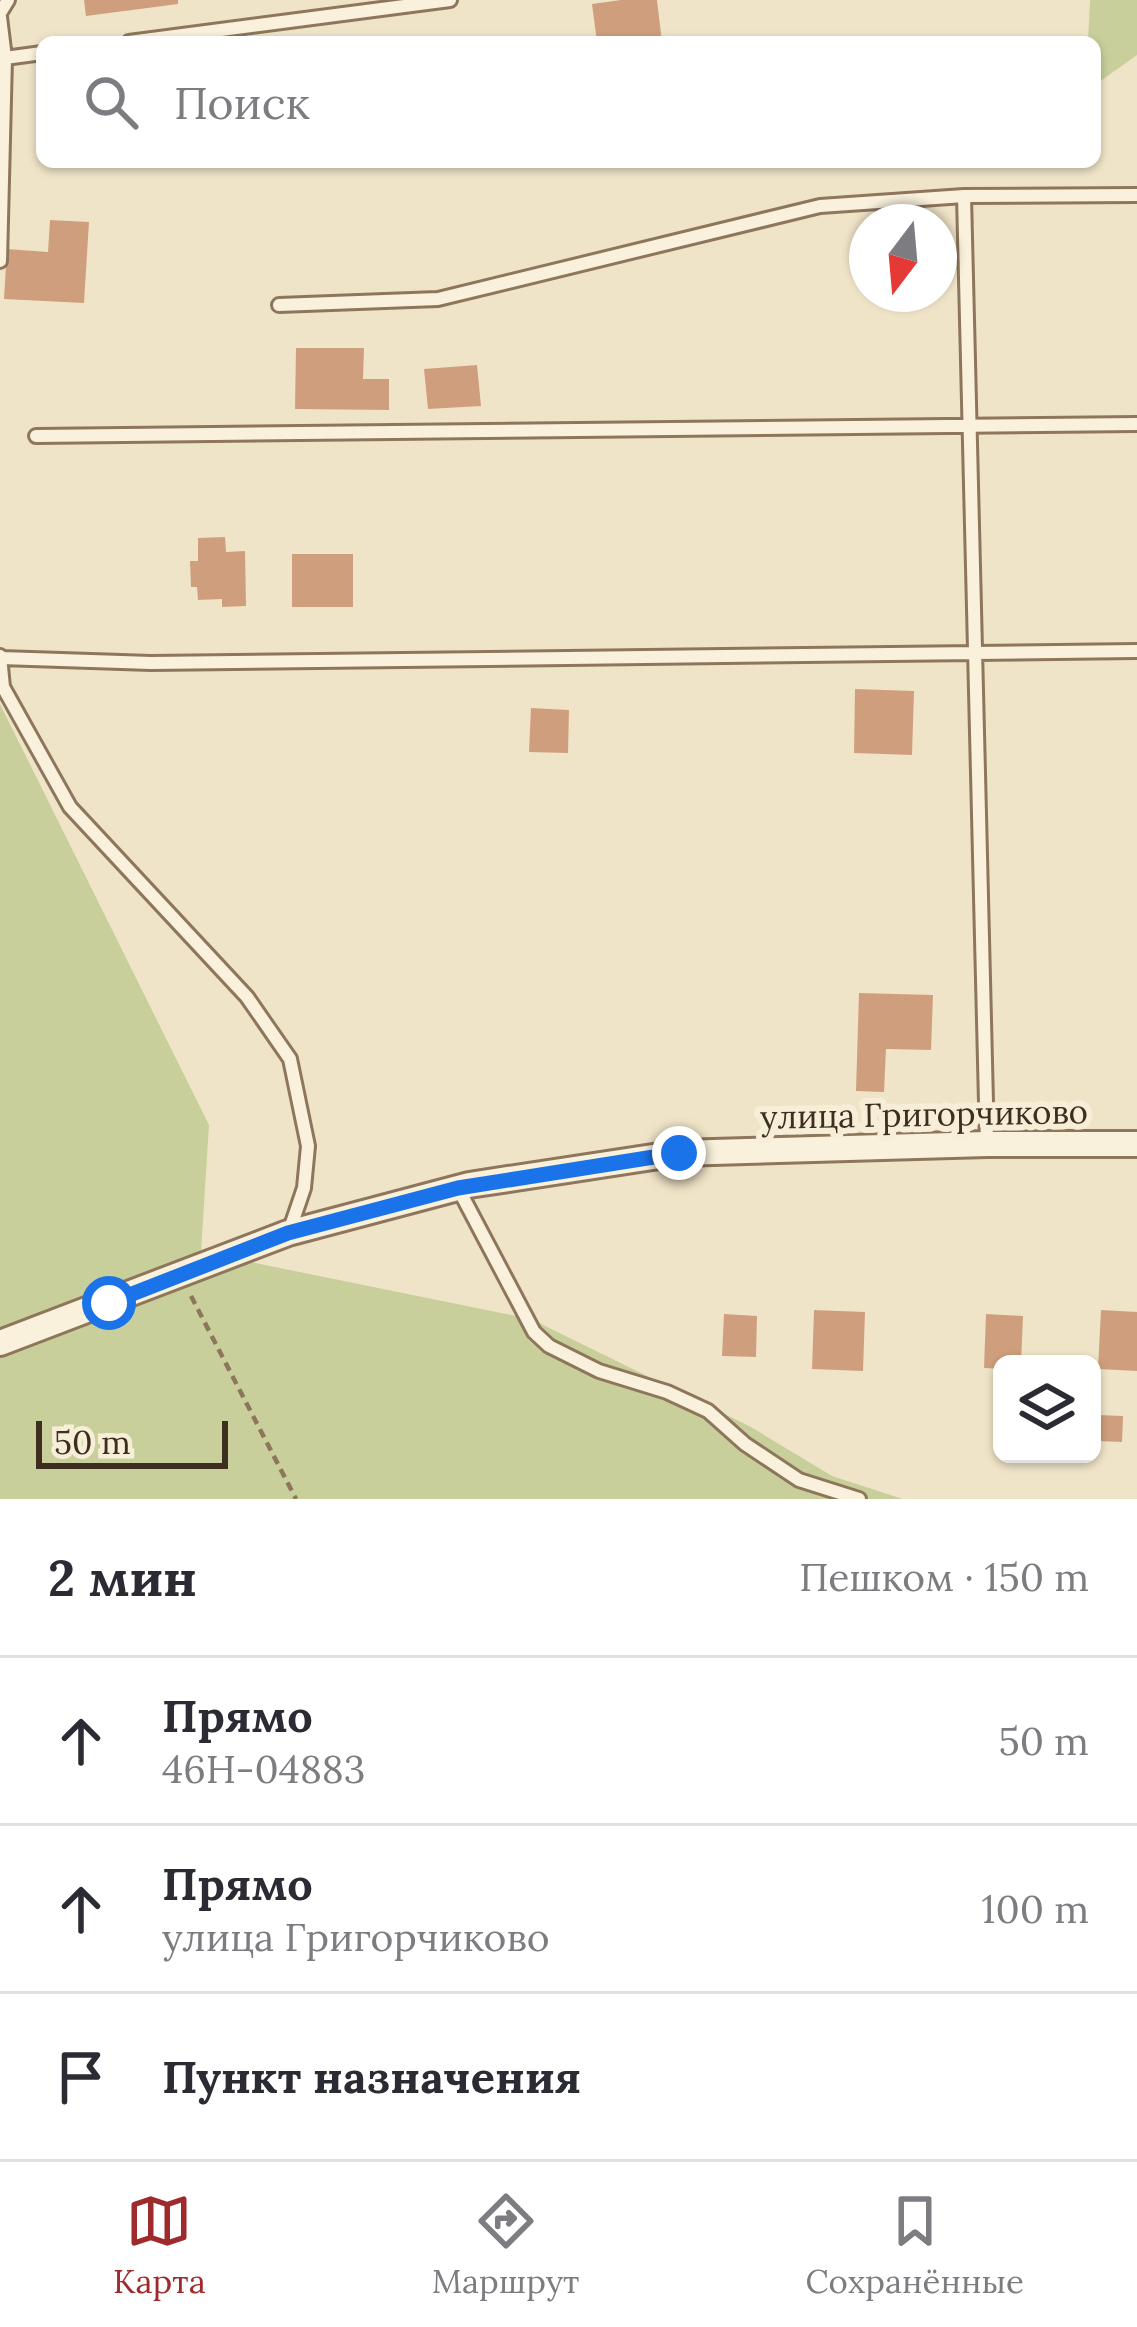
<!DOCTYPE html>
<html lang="ru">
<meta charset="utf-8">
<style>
:root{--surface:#fff;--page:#f2f2f3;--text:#2b2b33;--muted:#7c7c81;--line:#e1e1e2;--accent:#9e2a2b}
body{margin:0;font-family:Lora,serif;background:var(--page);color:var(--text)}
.controls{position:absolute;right:36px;bottom:36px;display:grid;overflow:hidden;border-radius:18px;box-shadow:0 3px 9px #0004}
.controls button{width:108px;height:108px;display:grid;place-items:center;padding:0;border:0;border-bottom:3px solid var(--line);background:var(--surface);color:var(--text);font:60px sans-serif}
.compass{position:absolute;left:849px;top:204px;width:108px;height:108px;border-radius:50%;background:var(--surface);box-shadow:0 3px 9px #0004;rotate:196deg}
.scale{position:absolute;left:36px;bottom:30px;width:192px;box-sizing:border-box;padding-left:12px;border:6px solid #3d2e20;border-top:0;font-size:33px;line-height:42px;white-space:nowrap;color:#3d2e20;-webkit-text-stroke:9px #f7eed8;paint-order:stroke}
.stop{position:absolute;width:36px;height:36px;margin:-27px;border:9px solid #1a73e8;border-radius:50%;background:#fff}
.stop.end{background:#1a73e8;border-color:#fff;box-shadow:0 3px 12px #0008}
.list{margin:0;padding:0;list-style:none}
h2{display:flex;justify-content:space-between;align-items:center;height:156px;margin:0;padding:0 48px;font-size:51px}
h2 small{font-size:39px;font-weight:400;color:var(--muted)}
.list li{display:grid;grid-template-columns:78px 1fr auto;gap:36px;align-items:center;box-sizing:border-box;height:168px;padding:0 48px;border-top:3px solid var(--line)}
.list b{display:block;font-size:45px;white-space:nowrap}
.list p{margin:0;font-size:39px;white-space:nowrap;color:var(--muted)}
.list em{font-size:39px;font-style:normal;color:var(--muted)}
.icon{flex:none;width:66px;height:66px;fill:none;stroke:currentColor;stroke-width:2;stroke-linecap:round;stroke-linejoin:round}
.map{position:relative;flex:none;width:1137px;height:1499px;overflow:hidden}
.search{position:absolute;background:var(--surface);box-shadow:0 3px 9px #0004;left:36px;right:36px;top:36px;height:132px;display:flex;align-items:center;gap:30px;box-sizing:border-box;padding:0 42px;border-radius:18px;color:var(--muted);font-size:45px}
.sheet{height:660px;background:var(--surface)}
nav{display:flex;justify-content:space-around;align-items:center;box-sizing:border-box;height:168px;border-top:3px solid var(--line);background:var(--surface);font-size:33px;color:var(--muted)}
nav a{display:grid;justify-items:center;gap:6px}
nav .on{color:var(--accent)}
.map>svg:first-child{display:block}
</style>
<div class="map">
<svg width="1137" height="1499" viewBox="0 0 1137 1499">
<rect width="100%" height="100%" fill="#f0e4c8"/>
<!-- green -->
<path fill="#c9cf9b" d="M1090,0H1137V55L1095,85V42H1088Z
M0,704L209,1125L201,1252L531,1319L751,1427L832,1476L903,1499H0Z"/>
<!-- building -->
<path fill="#cf9f7d" d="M84,0H178V4L86,16Z
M621,0H657L662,42H597L592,4Z
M50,220L89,222L84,303L4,299L7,249L48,252Z
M296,348H364L363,379H389V410L295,409Z
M477,365L481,406L428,409L424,369Z
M225,537L226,552L245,551L246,606L222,607V599L198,600L197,587H191L190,561H198V538Z
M292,554H353V607H292Z
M855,689L914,691L912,755L854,753Z
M531,708L569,710L568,753L529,752Z
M859,993L933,995L931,1050L886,1049L884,1092L856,1091Z
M814,1310L865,1312L863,1371L812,1369Z
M1101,1310L1137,1312V1371L1098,1369Z
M724,1314L757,1316L756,1357L722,1356Z
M986,1314L1023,1316L1021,1364H1002V1369L984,1368Z
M1098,1415L1123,1416L1122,1442L1097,1441Z"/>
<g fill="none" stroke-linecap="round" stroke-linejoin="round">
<defs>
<path id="lane" d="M0,13L8,0
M0,17L5,58L0,261
M129,42L450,0
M5,58L42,53
M279,305L438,299L820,206L964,196
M36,436L1137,424
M0,656L3,687L70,807L247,997L290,1059L308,1146L304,1188L289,1232
M1,658L151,663L1137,651
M987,1144L964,196L1137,195
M458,1188L534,1332L549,1346L599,1371L667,1392L708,1411L745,1444L799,1480L859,1499"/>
<path id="street" d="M0,1343L288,1233L469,1185L679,1153L987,1144H1137"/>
</defs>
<!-- lane casing -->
<use href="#lane" stroke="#8d765c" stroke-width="18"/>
<!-- street casing -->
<use href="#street" stroke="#8d765c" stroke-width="30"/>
<!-- path -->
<path stroke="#8d765c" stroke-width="4.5" stroke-dasharray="9 6" stroke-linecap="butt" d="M191,1296L296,1499"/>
<!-- lane -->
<use href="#lane" stroke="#faf1dc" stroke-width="12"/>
<!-- street -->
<use href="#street" stroke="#faf1dc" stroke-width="24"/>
</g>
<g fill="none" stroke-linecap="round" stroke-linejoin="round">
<!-- route -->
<path stroke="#1a73e8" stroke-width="15" d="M109,1303L288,1233L458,1188L679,1153"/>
</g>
<g text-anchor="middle" stroke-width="12" stroke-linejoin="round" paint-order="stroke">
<!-- street labels -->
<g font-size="33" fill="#3d2e20" stroke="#f7eed8">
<text transform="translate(924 1114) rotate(-1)" y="12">улица Григорчиково</text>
</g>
</g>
</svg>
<div class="controls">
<button><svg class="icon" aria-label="layers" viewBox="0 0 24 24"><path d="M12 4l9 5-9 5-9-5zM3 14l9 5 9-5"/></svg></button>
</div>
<svg class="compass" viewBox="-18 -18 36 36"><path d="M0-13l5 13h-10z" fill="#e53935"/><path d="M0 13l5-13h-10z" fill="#7c7c81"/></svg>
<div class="scale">50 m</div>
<div class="stop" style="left:109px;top:1303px"></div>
<div class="stop end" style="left:679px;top:1153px"></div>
<div class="search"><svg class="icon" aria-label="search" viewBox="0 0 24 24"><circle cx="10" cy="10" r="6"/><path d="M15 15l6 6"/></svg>Поиск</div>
</div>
<section class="sheet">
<h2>2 мин<small>Пешком · 150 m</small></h2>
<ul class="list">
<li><svg class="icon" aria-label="ahead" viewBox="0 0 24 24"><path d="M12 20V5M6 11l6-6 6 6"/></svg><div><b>Прямо</b><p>46Н-04883</p></div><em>50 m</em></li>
<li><svg class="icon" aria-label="ahead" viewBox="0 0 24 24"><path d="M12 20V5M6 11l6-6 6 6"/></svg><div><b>Прямо</b><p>улица Григорчиково</p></div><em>100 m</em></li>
<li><svg class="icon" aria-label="arrive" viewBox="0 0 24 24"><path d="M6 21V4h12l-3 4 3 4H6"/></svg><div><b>Пункт назначения</b></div></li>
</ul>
</section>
<nav>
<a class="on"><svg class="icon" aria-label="map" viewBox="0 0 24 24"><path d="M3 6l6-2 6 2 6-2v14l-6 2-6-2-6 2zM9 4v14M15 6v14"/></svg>Карта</a>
<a><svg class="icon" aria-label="directions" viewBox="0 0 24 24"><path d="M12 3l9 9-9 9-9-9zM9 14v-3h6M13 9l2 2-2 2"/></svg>Маршрут</a>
<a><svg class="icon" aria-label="saved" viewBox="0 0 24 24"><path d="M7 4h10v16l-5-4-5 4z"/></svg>Сохранённые</a>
</nav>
